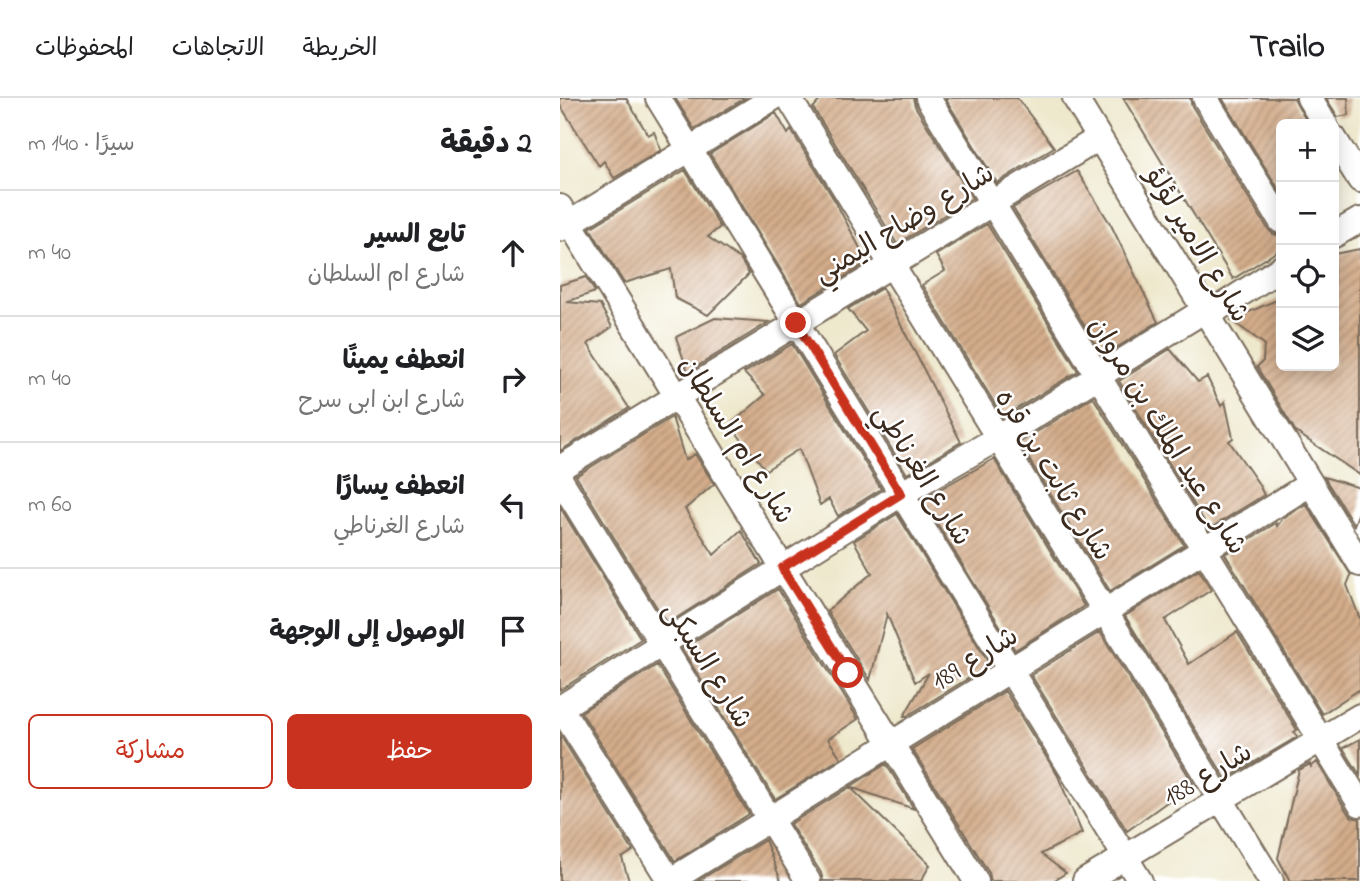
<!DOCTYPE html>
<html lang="ar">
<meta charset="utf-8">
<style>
:root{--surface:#fff;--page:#f6f6f6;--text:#202124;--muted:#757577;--line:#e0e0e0;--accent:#c8321e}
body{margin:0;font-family:"Indie Flower","Playpen Sans Arabic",sans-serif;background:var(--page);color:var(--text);direction:rtl}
.controls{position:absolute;right:21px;top:21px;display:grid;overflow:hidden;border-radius:10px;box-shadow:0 4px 18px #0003}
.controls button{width:63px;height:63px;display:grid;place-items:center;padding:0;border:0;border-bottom:2px solid var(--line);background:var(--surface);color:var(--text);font:35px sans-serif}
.stop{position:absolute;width:21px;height:21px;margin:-16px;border:5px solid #c8321e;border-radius:50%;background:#fff}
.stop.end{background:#c8321e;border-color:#fff;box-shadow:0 2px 7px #0008}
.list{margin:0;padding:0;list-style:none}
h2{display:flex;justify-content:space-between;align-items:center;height:91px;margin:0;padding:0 28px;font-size:30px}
h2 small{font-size:23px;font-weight:400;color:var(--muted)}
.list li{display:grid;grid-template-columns:46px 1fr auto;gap:21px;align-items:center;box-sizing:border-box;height:126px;padding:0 28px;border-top:2px solid var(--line)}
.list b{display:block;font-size:26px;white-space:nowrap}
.list p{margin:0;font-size:23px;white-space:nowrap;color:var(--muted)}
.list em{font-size:23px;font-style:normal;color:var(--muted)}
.actions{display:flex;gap:14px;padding:21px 28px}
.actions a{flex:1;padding:16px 0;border:2px solid var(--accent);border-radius:10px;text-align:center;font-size:24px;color:var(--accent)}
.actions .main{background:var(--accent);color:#fff}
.icon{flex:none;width:38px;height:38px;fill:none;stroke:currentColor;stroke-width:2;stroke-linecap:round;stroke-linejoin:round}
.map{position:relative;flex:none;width:800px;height:783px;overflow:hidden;direction:ltr}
header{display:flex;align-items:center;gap:42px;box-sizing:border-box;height:98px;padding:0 35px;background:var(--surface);border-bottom:2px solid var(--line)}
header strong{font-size:33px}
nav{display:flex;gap:38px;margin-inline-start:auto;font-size:24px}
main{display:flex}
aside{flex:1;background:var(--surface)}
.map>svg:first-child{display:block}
</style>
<header>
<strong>Trailo</strong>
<nav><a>الخريطة</a><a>الاتجاهات</a><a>المحفوظات</a></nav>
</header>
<main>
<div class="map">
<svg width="800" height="783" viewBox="0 0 800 783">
<defs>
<pattern id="building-hatch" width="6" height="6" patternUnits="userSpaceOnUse" patternTransform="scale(1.75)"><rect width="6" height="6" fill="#d4ad8b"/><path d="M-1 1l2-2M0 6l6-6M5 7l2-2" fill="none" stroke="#ad8d71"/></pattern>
</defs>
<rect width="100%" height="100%" fill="#fff"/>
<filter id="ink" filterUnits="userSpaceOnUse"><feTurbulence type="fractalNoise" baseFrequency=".0143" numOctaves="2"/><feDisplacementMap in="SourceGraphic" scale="14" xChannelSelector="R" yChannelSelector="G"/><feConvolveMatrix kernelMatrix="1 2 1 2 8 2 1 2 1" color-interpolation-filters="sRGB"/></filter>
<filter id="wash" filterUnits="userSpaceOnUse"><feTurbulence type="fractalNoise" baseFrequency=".00686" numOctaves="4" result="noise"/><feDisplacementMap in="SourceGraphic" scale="28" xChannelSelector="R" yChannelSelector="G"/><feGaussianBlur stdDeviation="1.57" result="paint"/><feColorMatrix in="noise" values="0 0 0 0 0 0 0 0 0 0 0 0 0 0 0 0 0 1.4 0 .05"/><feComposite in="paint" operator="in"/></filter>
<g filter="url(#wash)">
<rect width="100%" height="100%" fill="#eee8cc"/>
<g id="blocks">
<!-- building -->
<path fill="url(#building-hatch)" d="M0,0H66L88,37L94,34L101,52L54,80L44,63L39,68L0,7Z
M115,0H185L134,31Z
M262,0H353L355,8L412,100L337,146L253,10Z
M385,0H457L494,49L437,85Z
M563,0H630L632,8L708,131L713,136L721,138V151L673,181Z
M662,0H734L748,26H721V95Z
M766,0H788L789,17L778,19Z
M216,15L228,36L231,32L275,103L300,150L305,166L241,205L150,56Z
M125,72L160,129L148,139L180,161L189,176L148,217L115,200L111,171L64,185L30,130Z
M517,73L551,127L598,224L543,258L453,110Z
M427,126L518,273L443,319L362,187L385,173L376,157Z
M800,151V377L736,334L697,269L703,263L704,246L671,222L721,200V268H774V156Z
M26,179L35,194L6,204L40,207L52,229L28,246L69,310L0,353V187Z
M322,190L401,344L347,376L274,257L306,233L288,211Z
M155,220L209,224L128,274L116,239Z
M232,246L321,391L278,418L269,401L260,407L239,351L206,372L170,327L205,297L184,275Z
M610,251L638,284L647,279L661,308L665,303L673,340L669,343L698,385L704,397L649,431L559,283Z
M533,299L624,447L550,493L459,345Z
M112,319L125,362L135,356L154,386L125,411L154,457L181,432L201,466L107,526L16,378Z
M434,361L524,508L455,552L362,401Z
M764,379L800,390V411L794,427Z
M746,406L791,477L787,487L800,521V591L762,616L665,456L716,425L717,428L723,420Z
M0,409L81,541L0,592Z
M337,416L430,567L347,618H344L369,575L355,584L327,516L310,582L267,513L312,475L294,443Z
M639,472L651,492L605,522L629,566L677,534L737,632L734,634L737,639L666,681L565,518Z
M218,491L298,621L268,641L281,660L215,701L122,551Z
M540,534L633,685L567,733L471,577Z
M97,567L189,716L115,763L21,614Z
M445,593L498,678L522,735L481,756L506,775L493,783H431L429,775L352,651Z
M0,637L73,753L62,760L69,783H0Z
M800,641V677L783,650Z
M757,664L787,714L792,719L800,721V783H730L718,760L739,672L750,666L751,669Z
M326,666L354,711L290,689Z
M290,689L370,767L361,783H263L261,775L230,726Z
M205,742L221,783H138Z"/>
</g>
</g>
<g filter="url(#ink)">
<use href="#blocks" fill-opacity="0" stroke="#7a6c5b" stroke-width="2"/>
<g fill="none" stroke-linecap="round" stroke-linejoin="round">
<defs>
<path id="minor" d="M98,0L580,783
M229,0L711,783
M368,0L800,706
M515,0L800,466
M645,0L721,123
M749,0L765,26
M774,40L800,82
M0,109L416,783
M0,131L213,0
M774,137L800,122
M648,217L721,170
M0,370L539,40
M0,381L248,783
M0,609L110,783L750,386
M0,610L341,396L438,340L645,212
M525,783L800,618"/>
</defs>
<!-- minor casing -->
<use href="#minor" stroke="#7a6c5b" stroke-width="28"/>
<!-- minor -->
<use href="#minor" stroke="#fff" stroke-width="24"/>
</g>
</g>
<g fill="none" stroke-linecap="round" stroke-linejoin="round" filter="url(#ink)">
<!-- route -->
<path stroke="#c8321e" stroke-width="9" d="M236,225L341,396L222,470L288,575"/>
</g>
<g text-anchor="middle" stroke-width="5" stroke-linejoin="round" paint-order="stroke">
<!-- street labels -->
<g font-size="28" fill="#3b2a1e" stroke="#fff">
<text transform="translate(343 124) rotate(-31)" y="10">شارع وضاح اليمني</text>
<text transform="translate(639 146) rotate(59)" y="10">شارع الامير لؤلؤ</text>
<text transform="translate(609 337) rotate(58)" y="10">شارع عبد الملك بن مروان</text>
<text transform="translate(178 341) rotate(58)" y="10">شارع ام السلطان</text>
<text transform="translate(364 376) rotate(58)" y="10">شارع الغرناطي</text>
<text transform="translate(495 376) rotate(58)" y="10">شارع ثابت بن قره</text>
<text transform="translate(414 559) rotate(-32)" y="10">شارع 189</text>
<text transform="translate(149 566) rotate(58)" y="10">شارع السبكى</text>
<text transform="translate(647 675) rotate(-31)" y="10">شارع 188</text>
</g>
</g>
</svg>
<div class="controls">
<button>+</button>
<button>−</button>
<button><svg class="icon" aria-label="locate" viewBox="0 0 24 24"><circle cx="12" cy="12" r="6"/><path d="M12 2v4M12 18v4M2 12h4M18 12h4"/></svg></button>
<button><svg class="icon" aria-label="layers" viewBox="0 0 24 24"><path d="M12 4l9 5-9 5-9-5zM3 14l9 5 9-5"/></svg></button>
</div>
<div class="stop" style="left:288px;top:575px"></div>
<div class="stop end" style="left:236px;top:225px"></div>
</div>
<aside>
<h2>2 دقيقة<small>سيرًا · 140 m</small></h2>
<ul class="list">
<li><svg class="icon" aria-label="ahead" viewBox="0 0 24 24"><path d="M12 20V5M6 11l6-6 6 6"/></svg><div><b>تابع السير</b><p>شارع ام السلطان</p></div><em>40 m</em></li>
<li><svg class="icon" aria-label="right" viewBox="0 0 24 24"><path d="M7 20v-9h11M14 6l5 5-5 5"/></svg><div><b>انعطف يمينًا</b><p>شارع ابن ابى سرح</p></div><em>40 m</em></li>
<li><svg class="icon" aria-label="left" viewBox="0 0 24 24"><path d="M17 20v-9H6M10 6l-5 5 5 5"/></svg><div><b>انعطف يسارًا</b><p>شارع الغرناطي</p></div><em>60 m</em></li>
<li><svg class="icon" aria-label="arrive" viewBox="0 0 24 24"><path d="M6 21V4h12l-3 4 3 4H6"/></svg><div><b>الوصول إلى الوجهة</b></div></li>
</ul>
<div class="actions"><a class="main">حفظ</a><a>مشاركة</a></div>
</aside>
</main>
